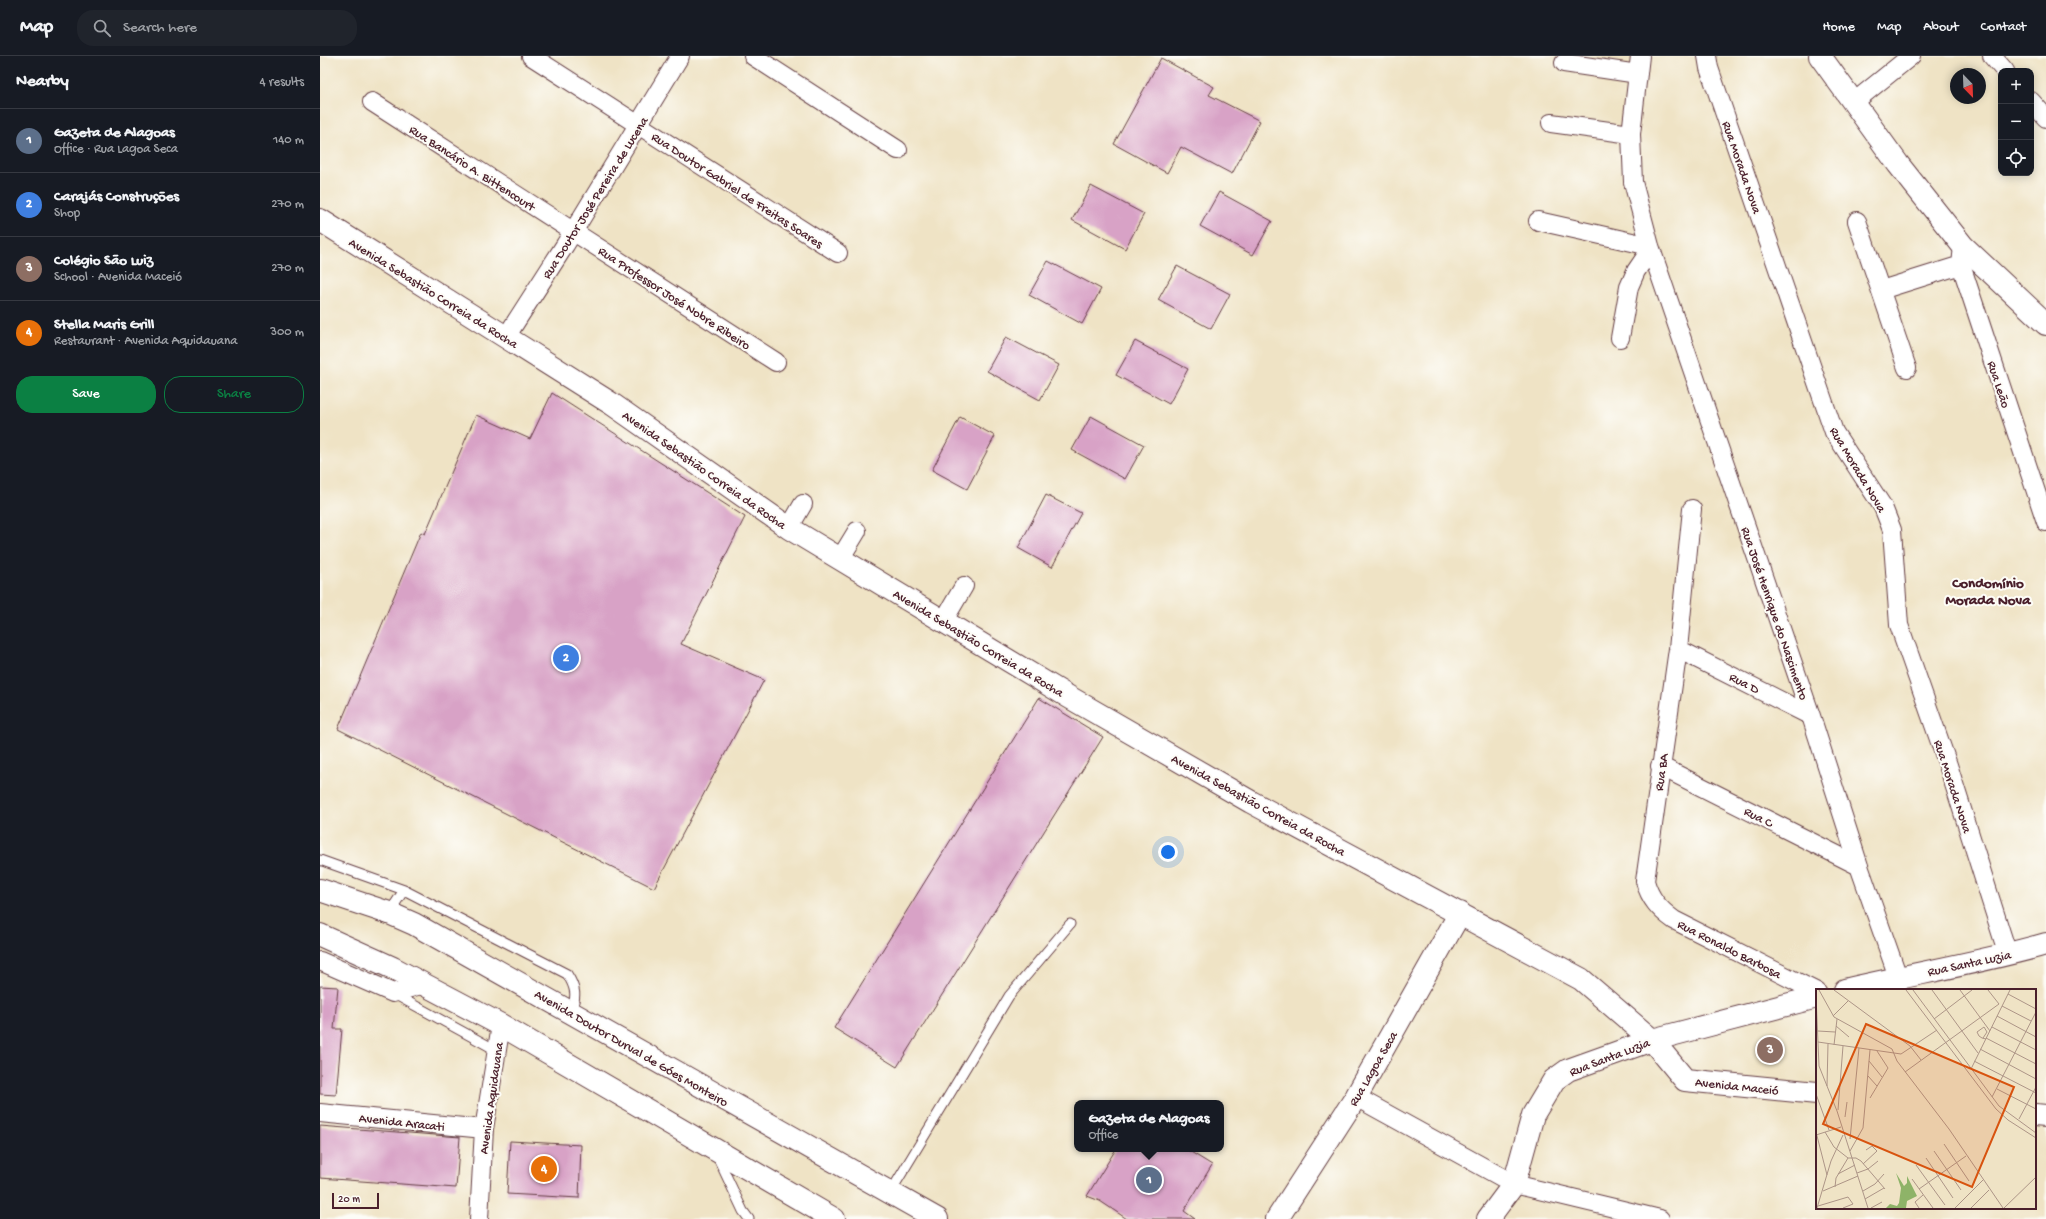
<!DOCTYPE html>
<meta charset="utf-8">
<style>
:root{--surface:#171b24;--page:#20242c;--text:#f1f3f6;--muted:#9ea1a6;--line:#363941;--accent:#0b8043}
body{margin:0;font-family:"Gochi Hand",sans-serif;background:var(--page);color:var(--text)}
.controls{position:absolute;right:12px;top:12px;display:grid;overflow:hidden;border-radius:8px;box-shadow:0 2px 10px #0003}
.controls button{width:36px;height:36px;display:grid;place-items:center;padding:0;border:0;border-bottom:1px solid var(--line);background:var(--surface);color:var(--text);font:20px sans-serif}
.compass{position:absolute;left:1630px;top:12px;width:36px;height:36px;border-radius:50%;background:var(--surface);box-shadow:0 2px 10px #0003;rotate:157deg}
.scale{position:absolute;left:12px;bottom:10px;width:47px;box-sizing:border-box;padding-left:4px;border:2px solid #4a1f2b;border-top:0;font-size:11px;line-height:14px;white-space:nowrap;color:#4a1f2b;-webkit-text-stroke:3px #fdfcf7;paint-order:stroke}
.you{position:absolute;left:848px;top:796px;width:14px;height:14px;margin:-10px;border:3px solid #fff;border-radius:50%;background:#1a73e8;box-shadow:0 0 0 6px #1a73e833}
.badge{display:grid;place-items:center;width:26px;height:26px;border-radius:50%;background:var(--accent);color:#fff;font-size:13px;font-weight:700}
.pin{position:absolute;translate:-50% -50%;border:2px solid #fff;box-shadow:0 1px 4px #0006}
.popup{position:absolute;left:754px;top:1044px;width:150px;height:52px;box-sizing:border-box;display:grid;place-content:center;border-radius:8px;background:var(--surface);filter:drop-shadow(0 1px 3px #0005);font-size:13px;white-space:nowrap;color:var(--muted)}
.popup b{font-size:15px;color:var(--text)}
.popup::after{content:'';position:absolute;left:50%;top:100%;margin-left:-8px;border:8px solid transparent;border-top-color:var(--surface)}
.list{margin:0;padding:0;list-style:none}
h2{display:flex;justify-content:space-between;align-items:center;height:52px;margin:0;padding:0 16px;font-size:17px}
h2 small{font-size:13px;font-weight:400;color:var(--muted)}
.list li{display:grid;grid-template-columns:26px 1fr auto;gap:12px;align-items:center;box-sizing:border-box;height:64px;padding:0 16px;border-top:1px solid var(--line)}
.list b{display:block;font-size:15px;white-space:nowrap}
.list p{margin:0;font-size:13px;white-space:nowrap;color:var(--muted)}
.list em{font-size:13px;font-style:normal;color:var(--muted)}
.actions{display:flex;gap:8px;padding:12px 16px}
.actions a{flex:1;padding:9px 0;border:1px solid var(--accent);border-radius:16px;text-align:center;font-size:14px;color:var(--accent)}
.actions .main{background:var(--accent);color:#fff}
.icon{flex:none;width:22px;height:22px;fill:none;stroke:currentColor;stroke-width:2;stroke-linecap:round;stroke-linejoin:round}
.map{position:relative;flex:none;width:1726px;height:1163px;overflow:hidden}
header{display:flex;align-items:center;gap:24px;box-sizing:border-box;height:56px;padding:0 20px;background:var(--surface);border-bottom:1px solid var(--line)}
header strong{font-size:19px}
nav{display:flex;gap:22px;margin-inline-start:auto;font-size:14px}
.search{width:280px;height:36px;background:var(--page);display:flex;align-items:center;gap:10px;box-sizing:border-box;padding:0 14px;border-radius:16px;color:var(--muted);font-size:15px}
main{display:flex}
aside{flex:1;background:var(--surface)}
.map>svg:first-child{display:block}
</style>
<header>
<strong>Map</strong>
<div class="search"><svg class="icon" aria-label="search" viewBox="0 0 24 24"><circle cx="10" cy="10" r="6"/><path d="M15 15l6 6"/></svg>Search here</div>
<nav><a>Home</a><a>Map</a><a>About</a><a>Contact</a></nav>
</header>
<main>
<aside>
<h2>Nearby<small>4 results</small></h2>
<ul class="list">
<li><span class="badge" style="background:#5c6f8a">1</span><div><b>Gazeta de Alagoas</b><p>Office · Rua Lagoa Seca</p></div><em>140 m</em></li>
<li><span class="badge" style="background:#3f7fe0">2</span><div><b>Carajás Construções</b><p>Shop</p></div><em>270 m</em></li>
<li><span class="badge" style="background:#8d6e63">3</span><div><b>Colégio São Luiz</b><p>School · Avenida Maceió</p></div><em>270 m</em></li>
<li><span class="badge" style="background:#e8710a">4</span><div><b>Stella Maris Grill</b><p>Restaurant · Avenida Aquidauana</p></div><em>300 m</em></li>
</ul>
<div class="actions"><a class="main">Save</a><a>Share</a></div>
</aside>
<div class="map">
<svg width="1726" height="1163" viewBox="0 0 1726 1163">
<rect width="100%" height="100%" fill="#fdfcf7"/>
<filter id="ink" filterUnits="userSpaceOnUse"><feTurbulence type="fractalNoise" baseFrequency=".025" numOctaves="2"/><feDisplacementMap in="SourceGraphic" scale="8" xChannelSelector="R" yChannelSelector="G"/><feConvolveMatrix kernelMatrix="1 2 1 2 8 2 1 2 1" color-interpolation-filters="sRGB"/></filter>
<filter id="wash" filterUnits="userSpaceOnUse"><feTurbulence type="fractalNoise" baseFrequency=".012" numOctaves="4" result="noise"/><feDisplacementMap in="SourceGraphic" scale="16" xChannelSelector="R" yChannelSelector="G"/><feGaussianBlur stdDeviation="0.9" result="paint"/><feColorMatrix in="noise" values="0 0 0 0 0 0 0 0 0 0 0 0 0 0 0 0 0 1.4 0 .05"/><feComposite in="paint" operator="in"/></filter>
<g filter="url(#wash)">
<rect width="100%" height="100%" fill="#efe3c5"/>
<g id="blocks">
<!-- building -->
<path fill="#d8a2c6" d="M841,2L894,31L889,39L940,65L912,118L861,91L847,117L794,88Z
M771,130L824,158L805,193L752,164Z
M899,136L952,165L933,199L880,170Z
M728,205L781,233L762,268L709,239Z
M857,210L910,238L891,273L838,244Z
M686,281L739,309L720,344L667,315Z
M815,285L868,313L849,348L796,319Z
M232,337L425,461L361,588L444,624L334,832L18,673L101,476L105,478L156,359L210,383Z
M771,360L824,389L805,423L752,394Z
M640,361L675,380L647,433L612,414Z
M726,439L761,457L732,511L698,492Z
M719,642L783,681L577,1011L514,972Z
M0,930L18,931L14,973H22L16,1039L0,1038Z
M0,1070L140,1081L136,1132L0,1122Z
M190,1085L261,1089L259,1142L187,1138Z
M796,1093H866L892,1109L864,1155L875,1163H807L780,1145L767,1140Z"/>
</g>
</g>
<g filter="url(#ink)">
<use href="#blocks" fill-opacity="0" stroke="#633c42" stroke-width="1"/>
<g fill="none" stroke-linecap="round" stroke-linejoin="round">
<defs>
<path id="service" d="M0,804L84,834
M69,857L84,834L247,918C256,932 257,940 251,955
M74,938L176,994
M397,1100L423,1155L429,1163
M570,1137L689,940L750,868"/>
<path id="minor" d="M211,0L518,197
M433,0L578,94
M1320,0L1311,78L1313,126L1330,190L1491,660L1539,810L1578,921
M1387,0L1389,12L1514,376L1563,451L1572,474L1579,569L1628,709L1688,899
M1672,0L1685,15
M1244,7L1318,18
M1711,45L1726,62
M52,46L456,306
M1534,46L1591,0
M1231,67L1311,78
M1218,165L1330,190
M1537,165L1587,312
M1643,190L1641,209L1726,466
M1561,234L1641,209
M186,281L245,189L360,0
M1300,282L1309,231L1316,215L1331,193
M1372,453L1358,593L1325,825C1330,843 1339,853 1354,864L1497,936
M469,472L483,448
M520,503L537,475
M624,564L644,530
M1358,593L1491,660
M1340,710L1539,810
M0,905L73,937L104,928
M1036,1041L1194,1128L1340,1163
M0,1057L164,1073
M159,1163L164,1073L181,969"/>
<path id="tertiary" d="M1500,0L1578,108L1643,190L1726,268
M0,164L292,348L469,472L749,641L931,746L1261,923L1332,984L1365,1024L1497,1037
M1525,934C1592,918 1660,907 1726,888
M1715,1059L1726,1060
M957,1163L1036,1041L1140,857
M1168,1163L1194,1128L1213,1059L1234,1024L1248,1014L1332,984L1497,941"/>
<path id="trunk" d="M0,834L69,857L94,868L617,1163
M0,879L73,912L181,969L514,1163"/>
</defs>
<!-- service casing -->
<use href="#service" stroke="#633c42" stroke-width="11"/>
<!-- minor casing -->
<use href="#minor" stroke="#633c42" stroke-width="20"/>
<!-- tertiary casing -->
<use href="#tertiary" stroke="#633c42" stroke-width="24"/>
<!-- trunk casing -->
<use href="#trunk" stroke="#633c42" stroke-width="24"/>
<!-- service -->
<use href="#service" stroke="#fff" stroke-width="9"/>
<!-- minor -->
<use href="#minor" stroke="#fff" stroke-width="18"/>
<!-- tertiary -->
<use href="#tertiary" stroke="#fff" stroke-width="22"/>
<!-- trunk -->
<use href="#trunk" stroke="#fff" stroke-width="22"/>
</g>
</g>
<g text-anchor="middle" stroke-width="4" stroke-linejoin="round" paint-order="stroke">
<!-- street labels -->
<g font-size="13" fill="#4a1f2b" stroke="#fdfcf7">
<text transform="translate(153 111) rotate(33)" y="5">Rua Bancário A. Bittencourt</text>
<text transform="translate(1423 111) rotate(71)" y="5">Rua Morada Nova</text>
<text transform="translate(418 133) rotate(33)" y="5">Rua Doutor Gabriel de Freitas Soares</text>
<text transform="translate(274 141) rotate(-58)" y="5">Rua Doutor José Pereira de Lucena</text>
<text transform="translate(114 236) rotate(32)" y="5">Avenida Sebastião Correia da Rocha</text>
<text transform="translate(355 241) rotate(33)" y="5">Rua Professor José Nobre Ribeiro</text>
<text transform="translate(1680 328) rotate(72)" y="5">Rua Leão</text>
<text transform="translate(385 413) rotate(35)" y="5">Avenida Sebastião Correia da Rocha</text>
<text transform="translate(1539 413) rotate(59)" y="5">Rua Morada Nova</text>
<text transform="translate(1456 557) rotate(71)" y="5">Rua José Henrique do Nascimento</text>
<text transform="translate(659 586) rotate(31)" y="5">Avenida Sebastião Correia da Rocha</text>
<text transform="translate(1425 626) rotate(27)" y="5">Rua D</text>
<text transform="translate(1340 716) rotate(-82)" y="5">Rua BA</text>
<text transform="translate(1634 730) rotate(72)" y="5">Rua Morada Nova</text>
<text transform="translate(939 748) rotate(29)" y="5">Avenida Sebastião Correia da Rocha</text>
<text transform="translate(1439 760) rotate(27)" y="5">Rua C</text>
<text transform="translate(1410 892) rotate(27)" y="5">Rua Ronaldo Barbosa</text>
<text transform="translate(1649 906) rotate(-12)" y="5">Rua Santa Luzia</text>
<text transform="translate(312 991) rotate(30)" y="5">Avenida Doutor Durval de Góes Monteiro</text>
<text transform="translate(1289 1000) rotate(-21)" y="5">Rua Santa Luzia</text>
<text transform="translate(1052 1012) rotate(-60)" y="5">Rua Lagoa Seca</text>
<text transform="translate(1417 1029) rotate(6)" y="5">Avenida Maceió</text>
<text transform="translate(170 1042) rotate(-82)" y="5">Avenida Aquidauana</text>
<text transform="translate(82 1065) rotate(6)" y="5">Avenida Aracati</text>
</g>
<!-- quarter labels -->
<g font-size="15" font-weight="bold" fill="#4a1f2b" stroke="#fdfcf7">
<text x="1668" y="531">Condomínio<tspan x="1668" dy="17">Morada Nova</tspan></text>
</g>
</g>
<!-- overview -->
<g transform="translate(1496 933)">
<rect width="220" height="220" fill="#efe3c5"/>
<path d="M80,184L88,197L91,194V187L101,207L91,212L90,219H70L74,215L81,217L83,214L85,199Z" fill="#8eb368"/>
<path fill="none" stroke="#ad9587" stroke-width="1" d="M3,1L18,28L76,60L81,72L133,140L187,219M18,1L94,57L105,71M90,1L180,120L192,131L220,149M97,1L183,117L220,144M116,1L162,64M144,1L174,42M172,1L183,15M192,5L220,20M0,7L3,77L21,122L52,219M186,17L215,32M17,27L32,12M181,27L220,48M118,30L156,1M20,37L33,48M176,38L220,61M2,42L19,43M167,49L171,43L168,38L161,43L163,47L166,49L170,50M170,49L220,75M2,53L85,65L121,41M18,56L21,30M164,60L220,90M53,72L66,88M158,72L220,104M155,80L194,1M89,83L183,15M52,87L61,97M11,97L12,55M181,100L220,120M0,105L13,141M176,108L220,23M54,109L72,79L61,62M22,121L27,57M29,128L31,113M203,130L220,98M0,143L11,186M9,143L18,158L32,169H40L45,172L69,200M0,146L25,138M34,150L43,59M128,155L153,192M34,162L47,139L54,61M118,162L145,201M110,169L137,209M47,175L61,162L56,157L50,161M100,176L129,216M41,184L52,180L62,172M22,185L39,176M96,190L117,219M19,198L20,189L32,169M103,200L150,167M7,202L42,187M47,202L59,195L68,185M49,210L68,199M2,217L32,208L37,215L27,219M1,219L15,172L27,146M55,219L66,213M103,219L99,213L107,206M139,219L167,191M155,219L173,201M188,219L220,188"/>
<path fill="#d8530f" fill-opacity="0.15" stroke="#d8530f" stroke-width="2" d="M50,35L198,98L156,198L7,135Z"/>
<rect width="220" height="220" fill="none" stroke="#4a1f2b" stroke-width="2"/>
</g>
</svg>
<div class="controls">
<button>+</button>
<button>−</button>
<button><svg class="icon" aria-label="locate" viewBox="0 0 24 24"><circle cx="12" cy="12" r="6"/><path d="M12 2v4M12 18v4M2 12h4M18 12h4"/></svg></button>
</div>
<svg class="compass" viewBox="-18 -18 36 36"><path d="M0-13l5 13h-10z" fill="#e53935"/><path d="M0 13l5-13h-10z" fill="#9ea1a6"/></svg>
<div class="scale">20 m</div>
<div class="you"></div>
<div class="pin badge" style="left:829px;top:1124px;background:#5c6f8a">1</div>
<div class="popup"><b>Gazeta de Alagoas</b>Office</div>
<div class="pin badge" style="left:246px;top:602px;background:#3f7fe0">2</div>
<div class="pin badge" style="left:1450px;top:994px;background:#8d6e63">3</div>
<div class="pin badge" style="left:224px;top:1113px;background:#e8710a">4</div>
</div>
</main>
